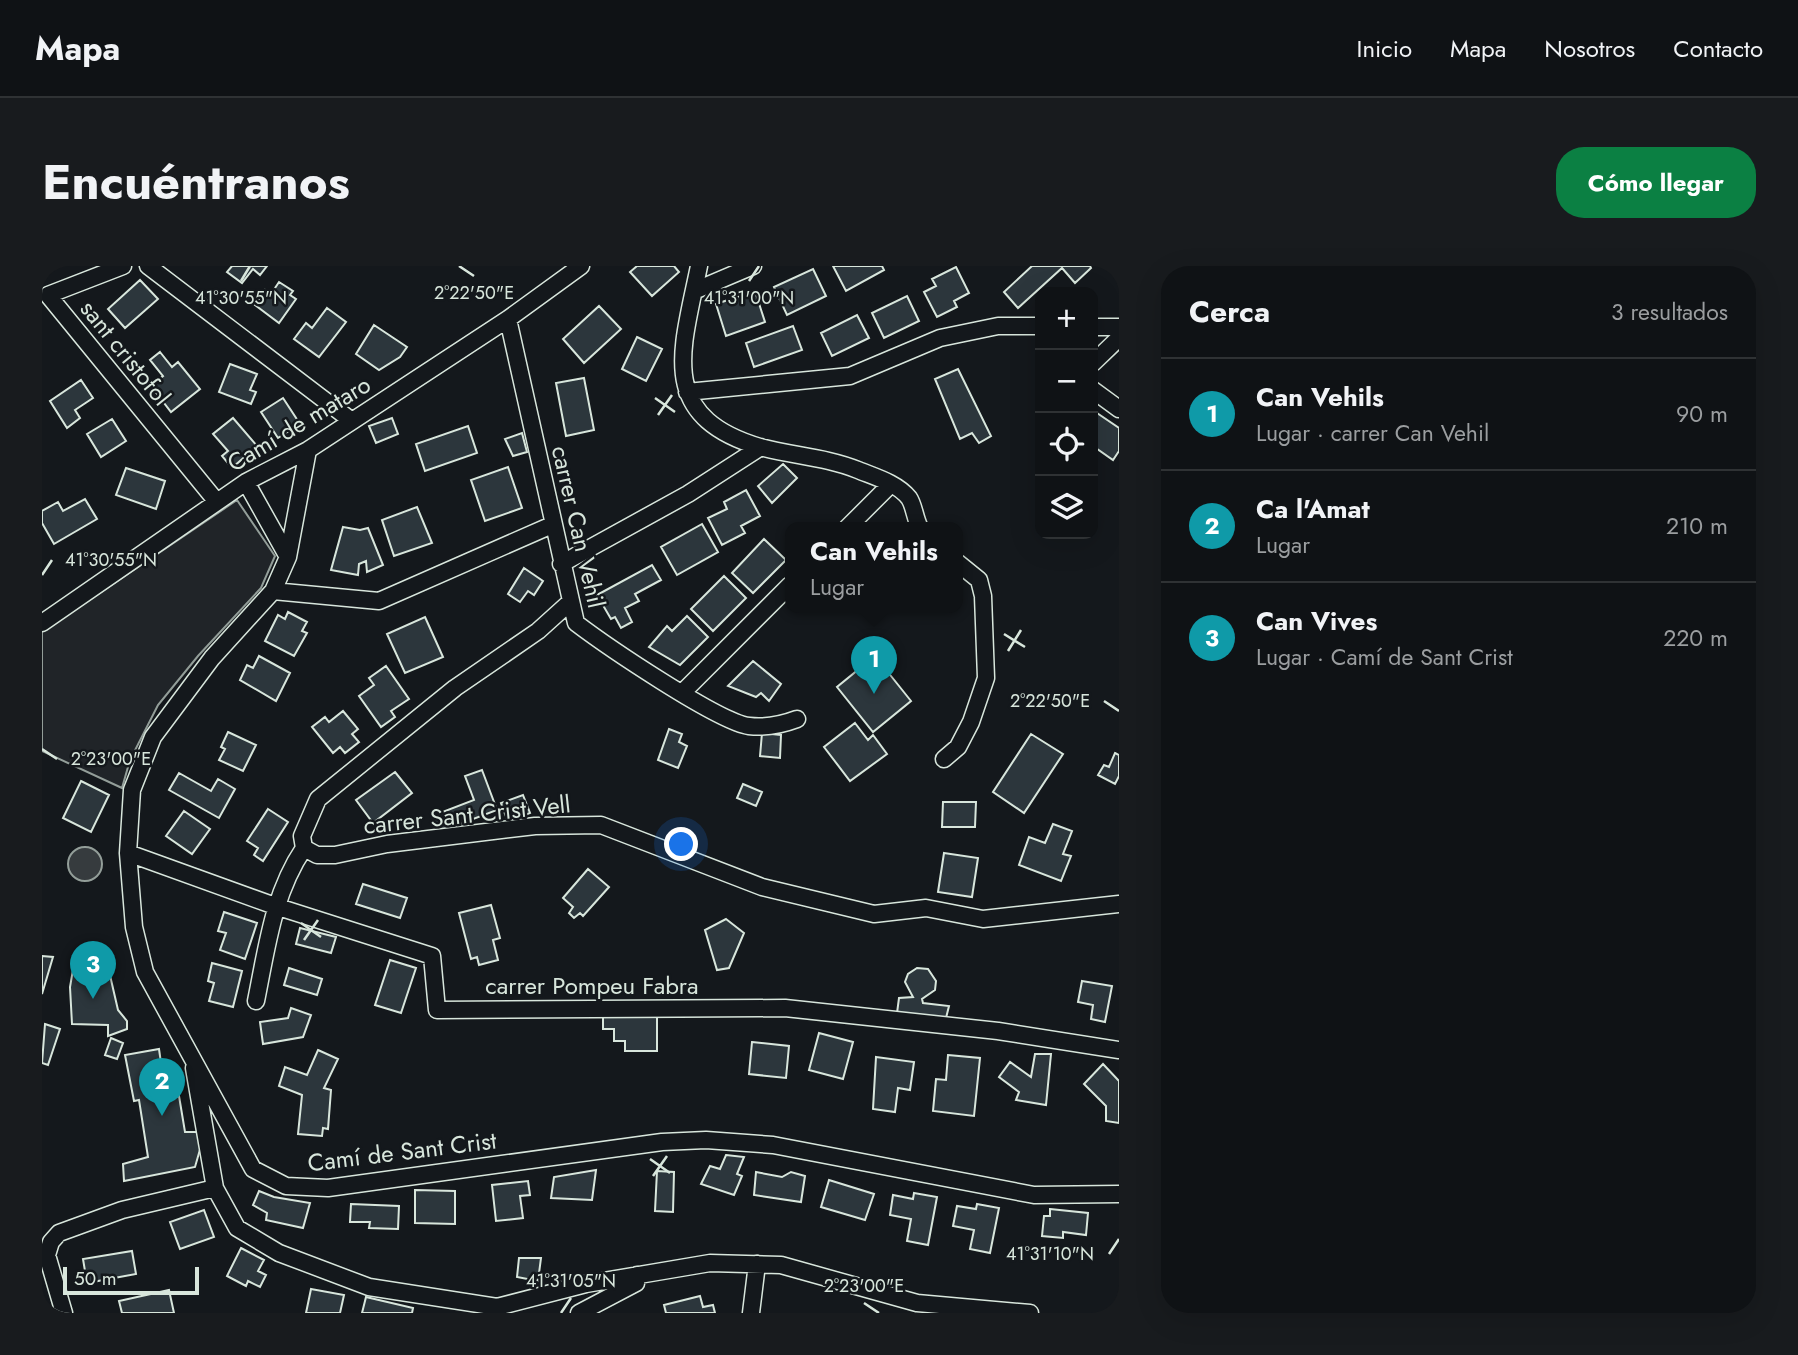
<!DOCTYPE html>
<html lang="es">
<meta charset="utf-8">
<style>
:root{--surface:#0f1215;--page:#181b1e;--text:#f1f3f6;--muted:#9b9ea0;--line:#2f3234;--accent:#0b8043}
body{margin:0;font-family:Jost,sans-serif;background:var(--page);color:var(--text)}
.controls{position:absolute;right:21px;top:21px;display:grid;overflow:hidden;border-radius:14px;box-shadow:0 7px 28px #0002}
.controls button{width:63px;height:63px;display:grid;place-items:center;padding:0;border:0;border-bottom:2px solid var(--line);background:var(--surface);color:var(--text);font:35px sans-serif}
.scale{position:absolute;left:21px;bottom:18px;width:136px;box-sizing:border-box;padding-left:7px;border:4px solid #d8e6dc;border-top:0;font-size:19px;line-height:24px;white-space:nowrap;color:#d8e6dc;-webkit-text-stroke:5px #14181c;paint-order:stroke}
.you{position:absolute;left:640px;top:579px;width:24px;height:24px;margin:-18px;border:5px solid #fff;border-radius:50%;background:#1a73e8;box-shadow:0 0 0 10px #1a73e833}
.badge{display:grid;place-items:center;width:46px;height:46px;border-radius:50%;background:var(--accent);color:#fff;font-size:23px;font-weight:700}
.pin{position:absolute;translate:-50% -58px;filter:drop-shadow(0 2px 4px #0008)}
.pin::after{content:'';position:absolute;top:37px;width:24px;height:21px;background:inherit;clip-path:polygon(0 0,100% 0,50% 100%)}
.popup{position:absolute;left:743px;top:256px;width:178px;height:91px;box-sizing:border-box;display:grid;place-content:center;border-radius:14px;background:var(--surface);filter:drop-shadow(0 2px 5px #0005);font-size:23px;white-space:nowrap;color:var(--muted)}
.popup b{font-size:26px;color:var(--text)}
.popup::after{content:'';position:absolute;left:50%;top:100%;margin-left:-14px;border:14px solid transparent;border-top-color:var(--surface)}
.list{margin:0;padding:0;list-style:none}
h2{display:flex;justify-content:space-between;align-items:center;height:91px;margin:0;padding:0 28px;font-size:30px}
h2 small{font-size:23px;font-weight:400;color:var(--muted)}
.list li{display:grid;grid-template-columns:46px 1fr auto;gap:21px;align-items:center;box-sizing:border-box;height:112px;padding:0 28px;border-top:2px solid var(--line)}
.list b{display:block;font-size:26px;white-space:nowrap}
.list p{margin:0;font-size:23px;white-space:nowrap;color:var(--muted)}
.list em{font-size:23px;font-style:normal;color:var(--muted)}
.icon{flex:none;width:38px;height:38px;fill:none;stroke:currentColor;stroke-width:2;stroke-linecap:round;stroke-linejoin:round}
.map{position:relative;flex:none;width:1077px;height:1047px;overflow:hidden;border-radius:28px}
header{display:flex;align-items:center;gap:42px;box-sizing:border-box;height:98px;padding:0 35px;background:var(--surface);border-bottom:2px solid var(--line)}
header strong{font-size:33px}
nav{display:flex;gap:38px;margin-inline-start:auto;font-size:24px}
.intro{display:flex;align-items:center;justify-content:space-between;box-sizing:border-box;height:168px;padding:0 42px}
h1{margin:0;font-size:49px}
.button{padding:18px 32px;border-radius:28px;background:var(--accent);color:#fff;font-size:24px;font-weight:700}
main{display:flex;gap:42px;padding:0 42px}
aside{flex:1;background:var(--surface);border-radius:28px;box-shadow:0 7px 28px #0002}
.map>svg:first-child{display:block}
</style>
<header>
<strong>Mapa</strong>
<nav><a>Inicio</a><a>Mapa</a><a>Nosotros</a><a>Contacto</a></nav>
</header>
<div class="intro"><h1>Encuéntranos</h1><a class="button">Cómo llegar</a></div>
<main>
<div class="map">
<svg width="1077" height="1047" viewBox="0 0 1077 1047">
<rect width="100%" height="100%" fill="#14181c"/>
<!-- green -->
<path fill="#202428" stroke="#939e99" stroke-width="2" d="M195,234L233,290L219,322L156,390L116,439L88,494L80,522L0,485V366Z"/>
<!-- water -->
<path fill="#363b3e" stroke="#939e99" stroke-width="2" d="M26 598a17 17 0 1 1 34 0a17 17 0 1 1-34 0Z"/>
<!-- building -->
<path fill="#2c363c" stroke="#d8e6dc" stroke-width="2" d="M190,0H225L218,9L211,3L200,17L185,6Z
M595,0H632L637,6L610,30L588,6Z
M791,0H840L842,4L804,25Z
M990,0H1048L1049,2L1033,17L1020,2L976,42L962,26Z
M914,1L927,27L912,35L915,41L895,51L882,26L894,20L890,13Z
M771,3L784,30L745,49L732,21Z
M98,14L116,33L83,62L66,43Z
M237,16L251,25L248,29L254,33L237,57L213,39L223,24L229,28Z
M713,25L723,56L684,70L674,38Z
M865,30L877,55L842,72L830,47Z
M557,40L579,63L542,97L521,73Z
M285,42L304,56L277,91L252,73L264,57L270,62Z
M815,49L827,72L790,90L779,67Z
M332,59L365,81L358,91L337,104L314,88Z
M751,60L760,84L712,101L704,77Z
M595,71L620,83L604,115L580,103Z
M118,86L130,101L136,96L158,123L129,146L109,120L121,110L108,94Z
M188,98L215,108L208,124L214,126L209,138L177,126Z
M916,103L949,170L937,177L930,167L918,173L893,113Z
M542,112L552,164L524,170L514,117Z
M39,114L51,132L33,144L38,152L25,162L8,135Z
M241,132L258,158L236,172L219,146Z
M1052,145L1077,162V185L1071,194L1051,180Z
M191,152L215,180L190,202L180,190L186,185L171,168Z
M350,152L356,168L334,177L327,160Z
M70,153L84,175L59,191L45,168Z
M426,160L435,187L383,205L374,178Z
M480,167L485,186L471,190L463,173Z
M741,198L755,212L730,237L716,220Z
M466,201L480,242L443,255L429,214Z
M84,202L123,215L114,243L74,229Z
M704,224L718,250L699,260L703,267L680,279L666,252L685,243L682,236Z
M43,233L55,253L12,278L0,257V245L16,236L21,245Z
M375,241L390,277L352,290L340,254Z
M660,258L676,286L635,309L619,281Z
M301,261L318,264L326,262L341,299L325,306L324,295L317,298L316,309L289,304Z
M722,273L744,294L711,327L690,307Z
M610,299L619,314L593,328L597,335L583,342L590,356L579,362L573,351L569,353L555,329Z
M482,302L501,315L492,329L486,325L478,336L466,328Z
M682,310L704,332L671,365L649,343Z
M246,346L265,356L260,365L265,367L252,390L223,375L236,349L243,353Z
M645,350L666,371L638,399L607,381L625,360L630,365Z
M383,351L401,391L363,407L345,368Z
M217,390L248,407L234,435L198,414L205,399L211,402Z
M833,390L869,435L831,466L795,421Z
M711,395L739,418L727,435L719,427L714,431L686,420Z
M344,400L367,433L349,445L353,451L339,461L317,430L332,419L327,412Z
M301,445L316,463L310,468L317,476L303,487L298,481L291,487L270,461L283,451L287,456Z
M813,457L826,474L831,469L845,488L808,515L782,481Z
M627,463L640,468L637,476L645,480L636,502L616,494Z
M186,466L214,479L201,505L177,494L183,483L179,481Z
M720,467L739,469L738,492L718,490Z
M989,468L1021,488L982,547L951,526Z
M1073,487L1077,489V510L1073,518L1056,509L1062,499L1067,501Z
M440,504L455,544L397,566L390,550L432,534L423,510Z
M353,506L370,527L331,557L314,534Z
M137,507L169,525L176,513L193,523L177,552L127,524Z
M39,515L67,529L49,566L21,552Z
M701,518L720,526L714,540L695,532Z
M481,529L488,547L466,556L459,537Z
M901,536H934L933,561H900Z
M226,543L246,556L221,595L212,589L216,582L205,575Z
M142,545L168,563L150,588L124,570Z
M1011,558L1030,565L1021,588L1029,590L1019,615L977,599L987,571L1003,577Z
M902,587L936,592L930,631L896,626Z
M546,603L567,621L541,650L538,647L532,652L527,647L531,641L521,632Z
M321,618L365,632L358,652L314,638Z
M449,639L458,672L451,674L456,694L437,699L435,691L429,693L417,647Z
M182,646L215,657L203,693L178,684L184,667L176,665Z
M684,653L702,667L687,702L675,704L663,664Z
M258,662L294,671L289,687L254,678Z
M0,690L11,691L0,728Z
M33,692L70,694L67,705L76,744L85,755V763L66,770V759L30,758L28,721Z
M348,694L374,702L359,747L333,739Z
M170,697L200,705L191,741L167,735L172,717L166,715Z
M247,702L280,713L275,729L242,719Z
M875,702L886,703L894,715L893,724L880,733L881,737L907,740L904,752L855,747L857,732L871,731L863,716L866,708Z
M1040,715L1070,720L1063,756L1049,753L1051,739L1036,736Z
M249,742L269,749L261,771L221,778L218,756L246,752Z
M561,749H615V785H583V775H572V763H561Z
M3,758L18,763L6,799L0,797Z
M777,767L811,776L801,813L767,804Z
M69,772L81,777L75,793L63,789Z
M710,776L747,780L744,812L707,808Z
M117,783L124,832L137,830L143,866H157L159,880L153,901L82,915L81,898L106,891L97,834L92,835L83,789Z
M276,784L296,793L282,822L289,824L286,863L281,862L280,870L256,868L260,829L237,820L243,801L265,809Z
M993,788H1009L1004,839L974,834L977,826L957,811L968,796L989,811Z
M906,789L938,792L932,850L891,845L894,813L904,814Z
M834,791L872,796L868,824L856,822L853,846L831,843Z
M1061,798L1077,815V857L1064,855V840L1042,818Z
M684,889L702,891L695,908L700,910L692,929L659,918L668,900L678,903Z
M554,904L550,934L509,932L512,911Z
M615,905L632,906L631,946L613,945Z
M714,906L740,911L749,906L763,910L759,936L712,929Z
M787,914L832,928L823,954L779,941Z
M486,915L488,929L478,930L481,952L454,955L450,919Z
M373,924L413,925V958L373,957Z
M217,925L232,931L268,937L261,962L224,954L225,947L211,939Z
M872,927L895,931L886,979L865,975L869,953L848,949L851,929L871,933Z
M309,938L357,940L356,963L327,962L328,956H308Z
M935,938L957,942L948,987L928,983L932,964L911,960L915,940L934,943Z
M1008,943L1046,947L1044,969L1021,966V972L1000,970L1002,950H1008Z
M162,944L172,971L138,983L128,956Z
M199,982L222,994L216,1005L224,1009L218,1021L206,1015L204,1020L185,1010Z
M90,985L94,1008L45,1017L41,993Z
M477,992H499L496,1015L475,1011Z
M269,1023L302,1029L298,1047H264Z
M127,1024L132,1047H80L77,1035Z
M658,1030L661,1041L671,1039L673,1047H624L622,1039Z
M324,1031L371,1042L370,1047H320Z"/>
<g fill="none" stroke-linecap="round" stroke-linejoin="round">
<defs>
<path id="minor" d="M81,0L6,29L175,236
M106,0L310,155
M657,0C640,84 614,150 718,181C751,190 784,191 816,204C833,211 855,217 867,232C872,239 873,253 878,262
M652,25L711,0
M466,53L534,357C563,379 676,456 707,460C724,462 739,459 755,453
M1051,61H1077
M1051,97L1077,72
M1051,124L1077,143
M645,126L808,110L898,72L956,60H998
M204,216L246,291L231,325L170,392L111,471L90,524L86,587L92,661L103,706L211,903L244,920L286,922L620,876L664,874L731,879L992,929L1077,928
M805,262L849,218
M246,291L266,184
M519,298L646,228L719,181
M231,325L337,335L510,259
M0,357L204,216L266,184L466,53L539,0
M641,426L748,319
M902,493L916,481L929,456L944,412L941,330L937,314L916,297
M262,582L275,589H293L345,578L493,560L559,559L720,621L832,648L884,642L941,653L1077,638
M262,582L260,570L276,533L413,422L496,365L527,337
M86,587L233,640L390,690L395,744L743,742L956,765L1077,784
M214,735C225,681 231,628 262,582
M152,802L173,922L195,962L237,987L327,1021L455,1041L544,1018L668,997L739,999L875,1037L988,1047
M22,1047L5,989L9,976L17,967L80,944L173,922
M537,1047L594,1017L595,1009
M709,1047L715,998"/>
</defs>
<!-- minor casing -->
<use href="#minor" stroke="#d8e6dc" stroke-width="19"/>
<!-- minor -->
<use href="#minor" stroke="#14181c" stroke-width="16"/>
</g>
<!-- ticks -->
<path fill="none" stroke="#d8e6dc" stroke-width="2.5" d="M417,0L432,10M199,15L208,0M707,15L717,0M613,132L633,146M616,149L630,129M0,309L10,294M962,368L983,381M966,385L979,364M1062,435L1077,445M0,483L15,493M259,657L279,671M262,674L276,654M608,893L628,907M611,910L625,890M1067,988L1077,973M822,1037L837,1047M519,1047L529,1032"/>
<g text-anchor="middle" stroke-width="5" stroke-linejoin="round" paint-order="stroke">
<!-- street labels -->
<g font-size="24" fill="#d8e6dc" stroke="#14181c">
<text transform="translate(83 87) rotate(51)" y="8">sant cristofol</text>
<text transform="translate(257 158) rotate(-31)" y="8">Camí de mataro</text>
<text transform="translate(536 261) rotate(77)" y="8">carrer Can Vehil</text>
<text transform="translate(425 549) rotate(-6)" y="8">carrer Sant Crist Vell</text>
<text x="550" y="728">carrer Pompeu Fabra</text>
<text transform="translate(360 886) rotate(-7)" y="8">Camí de Sant Crist</text>
</g>
</g>
<g font-size="18" text-anchor="middle" fill="#d8e6dc" stroke="#14181c" stroke-width="5" stroke-linejoin="round" paint-order="stroke">
<text x="432" y="33">2°22'50"E</text>
<text x="199" y="38">41°30'55"N</text>
<text x="707" y="38">41°31'00"N</text>
<text x="69" y="300">41°30'55"N</text>
<text x="1008" y="441">2°22'50"E</text>
<text x="69" y="499">2°23'00"E</text>
<text x="1008" y="994">41°31'10"N</text>
<text x="529" y="1021">41°31'05"N</text>
<text x="822" y="1026">2°23'00"E</text>
</g>
</svg>
<div class="controls">
<button>+</button>
<button>−</button>
<button><svg class="icon" aria-label="locate" viewBox="0 0 24 24"><circle cx="12" cy="12" r="6"/><path d="M12 2v4M12 18v4M2 12h4M18 12h4"/></svg></button>
<button><svg class="icon" aria-label="layers" viewBox="0 0 24 24"><path d="M12 4l9 5-9 5-9-5zM3 14l9 5 9-5"/></svg></button>
</div>
<div class="scale">50 m</div>
<div class="you"></div>
<div class="pin badge" style="left:832px;top:428px;background:#0f9aa8">1</div>
<div class="popup"><b>Can Vehils</b>Lugar</div>
<div class="pin badge" style="left:120px;top:850px;background:#0f9aa8">2</div>
<div class="pin badge" style="left:51px;top:733px;background:#0f9aa8">3</div>
</div>
<aside>
<h2>Cerca<small>3 resultados</small></h2>
<ul class="list">
<li><span class="badge" style="background:#0f9aa8">1</span><div><b>Can Vehils</b><p>Lugar · carrer Can Vehil</p></div><em>90 m</em></li>
<li><span class="badge" style="background:#0f9aa8">2</span><div><b>Ca l'Amat</b><p>Lugar</p></div><em>210 m</em></li>
<li><span class="badge" style="background:#0f9aa8">3</span><div><b>Can Vives</b><p>Lugar · Camí de Sant Crist</p></div><em>220 m</em></li>
</ul>
</aside>
</main>
